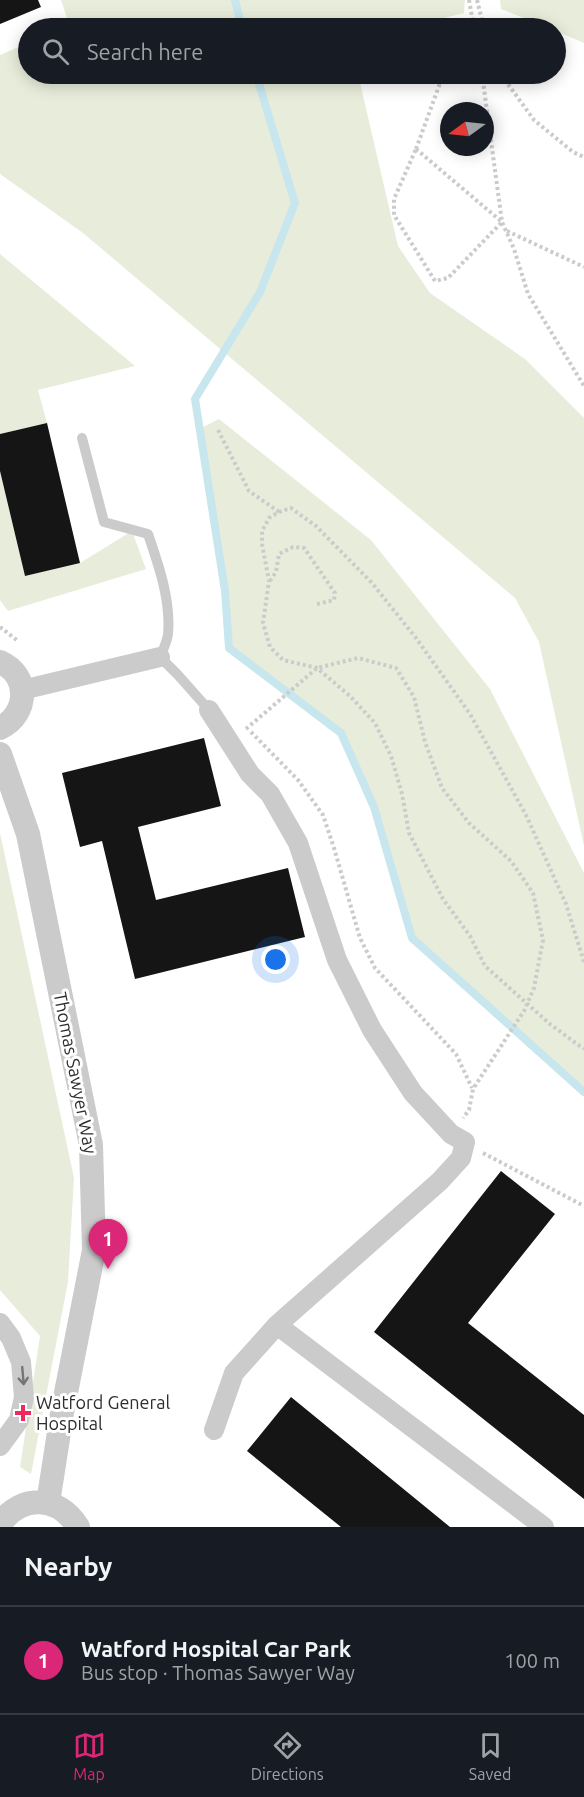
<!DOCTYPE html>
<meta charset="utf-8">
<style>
:root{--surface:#171b24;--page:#20242c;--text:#f1f3f6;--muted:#9ea1a6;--line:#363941;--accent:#db2777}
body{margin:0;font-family:Ubuntu,sans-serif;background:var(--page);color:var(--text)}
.compass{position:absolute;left:440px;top:102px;width:54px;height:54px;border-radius:50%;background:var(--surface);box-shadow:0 3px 15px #0003;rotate:255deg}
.you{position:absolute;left:276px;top:960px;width:21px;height:21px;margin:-15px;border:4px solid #fff;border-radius:50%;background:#1a73e8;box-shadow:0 0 0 9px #1a73e833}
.badge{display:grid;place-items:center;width:39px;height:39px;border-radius:50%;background:var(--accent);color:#fff;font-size:20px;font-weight:700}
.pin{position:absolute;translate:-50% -50px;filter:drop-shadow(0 2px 3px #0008)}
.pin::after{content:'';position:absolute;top:32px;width:21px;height:18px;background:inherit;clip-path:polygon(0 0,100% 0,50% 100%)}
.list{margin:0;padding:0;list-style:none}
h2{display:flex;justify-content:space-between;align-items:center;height:78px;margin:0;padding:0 24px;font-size:26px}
h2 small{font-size:20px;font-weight:400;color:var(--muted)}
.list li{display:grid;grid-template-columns:39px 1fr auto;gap:18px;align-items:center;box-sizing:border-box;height:108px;padding:0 24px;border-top:2px solid var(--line)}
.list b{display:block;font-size:22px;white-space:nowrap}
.list p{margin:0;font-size:20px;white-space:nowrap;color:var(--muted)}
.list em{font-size:20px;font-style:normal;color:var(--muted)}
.icon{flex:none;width:33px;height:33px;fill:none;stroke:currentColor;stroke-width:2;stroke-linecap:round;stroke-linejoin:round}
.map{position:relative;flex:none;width:584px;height:1527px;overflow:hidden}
.search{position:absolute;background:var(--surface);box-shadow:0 3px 15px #0003;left:18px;right:18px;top:18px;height:66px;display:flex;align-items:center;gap:15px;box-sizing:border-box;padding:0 21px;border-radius:33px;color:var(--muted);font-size:22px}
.sheet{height:186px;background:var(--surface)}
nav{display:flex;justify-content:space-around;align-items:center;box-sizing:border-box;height:84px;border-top:2px solid var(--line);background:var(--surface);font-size:16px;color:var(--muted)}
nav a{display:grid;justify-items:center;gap:3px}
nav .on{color:var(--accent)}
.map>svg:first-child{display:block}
</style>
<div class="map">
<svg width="584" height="1527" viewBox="0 0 584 1527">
<rect width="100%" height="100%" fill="#fff"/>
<!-- green -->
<path fill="#e8eddb" d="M61,0H465L464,13L404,28H66L70,27Z
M500,0H584V43L556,31V28H549L501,9Z
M28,43V74H358L398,246L430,293L525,359L584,418V846L539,642L515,598L83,233L0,174V55Z
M0,254L135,366L38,390L47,423L0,434Z
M219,419L371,540L490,689L584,873V1092L412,938L374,807L341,733L229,648L225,591L199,429Z
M0,471L25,576L80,563L132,531L146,569L8,611L0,600Z
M0,833L74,1178L68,1282L31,1474L20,1467L40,1336L0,1290Z"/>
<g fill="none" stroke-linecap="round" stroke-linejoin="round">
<!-- stream -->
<path stroke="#c7e6ed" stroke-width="8" d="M235,0L242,28
M256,74L295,203L260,292L195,399L225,591L229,648L341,733L374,807L412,938L584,1092"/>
</g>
<!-- building -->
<path fill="#151515" d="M0,0H38L41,7L0,24Z
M47,423L80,563L25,576L0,471V434Z
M204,738L221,806L138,827L156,900L288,868L305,937L135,979L102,841L80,847L62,773Z
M501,1171L555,1214L468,1323L584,1415V1499L374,1332Z
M291,1397L450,1527H341L247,1451Z"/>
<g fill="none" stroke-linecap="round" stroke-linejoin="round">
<!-- path -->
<path stroke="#cbcbcb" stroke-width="4" stroke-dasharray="3 3" stroke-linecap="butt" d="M469,0L474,28
M477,0L484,28
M482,74L502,222L514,249L528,294L584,386
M502,74L505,80L534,120L573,152L584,157
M416,149L502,222L448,278L435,281L394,215V199Z
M416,149L439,86L440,74
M507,231L584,267
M218,430L249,491L279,512
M270,581L276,572L279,554L293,547L304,548L335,593L334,600L317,604
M0,627L18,641
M246,729L317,668L358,658L396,668L414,697L425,742L442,788L469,823L511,861L533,893L543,940L534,988L524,1011L473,1089L469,1110L463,1118
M251,732L298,780L323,815L334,848L360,938L375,968L456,1054L472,1088
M584,962L566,904L526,815L470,714L416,638L372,583L316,526L291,508L279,512L269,518L262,531V544L269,581L263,623L270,647L283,660L317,668L350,696L375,723L391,756L402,794L409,833L443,899L470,936L485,966L551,1025L584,1049
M483,1153L584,1206"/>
<!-- service -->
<path stroke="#cbcbcb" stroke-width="10" d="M82,438L104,522L148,534C159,566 171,601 168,634C167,642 163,650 160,657L178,675L209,710"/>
<!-- minor -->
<path stroke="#cbcbcb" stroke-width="20" d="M22,690L160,657
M209,710L250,774L270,794L298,843L337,960L372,1030L413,1093L451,1134L465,1142L461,1158L440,1181L277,1325L234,1373L214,1430
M0,1323L11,1338L21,1362L24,1397L19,1420L0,1446
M277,1325L544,1527"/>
<!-- tertiary -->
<path stroke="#cbcbcb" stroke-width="24" d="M0,662C30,675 29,714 0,728
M0,754L28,834L91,1145L94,1250L62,1413L48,1503
M0,1524C22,1493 59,1496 78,1527"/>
</g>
<!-- one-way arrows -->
<defs><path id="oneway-shaft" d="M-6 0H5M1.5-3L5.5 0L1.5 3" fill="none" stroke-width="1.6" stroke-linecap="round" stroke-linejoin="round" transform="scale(1.5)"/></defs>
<use stroke="#757575" href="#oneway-shaft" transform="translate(23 1376) rotate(85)"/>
<!-- markers -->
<path fill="#ed295d" stroke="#fff" stroke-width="2" d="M20 1404h6v6h6v6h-6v6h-6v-6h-6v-6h6z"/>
<g text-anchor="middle" stroke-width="6" stroke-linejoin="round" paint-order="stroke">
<!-- street labels -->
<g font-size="18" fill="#2e2e2e" stroke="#fff">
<text transform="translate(75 1073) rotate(79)" y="6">Thomas Sawyer Way</text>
</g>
<!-- poi labels -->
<g font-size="18" fill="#2e2e2e" stroke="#fff" text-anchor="start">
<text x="36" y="1409">Watford General<tspan x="36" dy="21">Hospital</tspan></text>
</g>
</g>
</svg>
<svg class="compass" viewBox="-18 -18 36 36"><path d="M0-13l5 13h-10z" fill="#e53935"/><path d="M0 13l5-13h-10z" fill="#9ea1a6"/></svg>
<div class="you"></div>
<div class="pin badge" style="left:108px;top:1269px">1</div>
<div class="search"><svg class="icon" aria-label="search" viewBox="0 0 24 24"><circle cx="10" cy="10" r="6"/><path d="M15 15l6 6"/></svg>Search here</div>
</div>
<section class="sheet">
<h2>Nearby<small></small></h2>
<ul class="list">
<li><span class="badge">1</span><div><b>Watford Hospital Car Park</b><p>Bus stop · Thomas Sawyer Way</p></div><em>100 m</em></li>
</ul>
</section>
<nav>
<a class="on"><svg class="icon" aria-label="map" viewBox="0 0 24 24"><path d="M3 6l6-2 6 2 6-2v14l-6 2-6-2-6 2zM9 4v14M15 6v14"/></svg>Map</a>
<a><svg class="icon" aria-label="directions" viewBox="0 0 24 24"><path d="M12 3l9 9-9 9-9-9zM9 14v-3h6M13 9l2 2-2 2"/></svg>Directions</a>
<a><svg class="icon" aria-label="saved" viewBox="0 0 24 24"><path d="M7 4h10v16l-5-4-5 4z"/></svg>Saved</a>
</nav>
